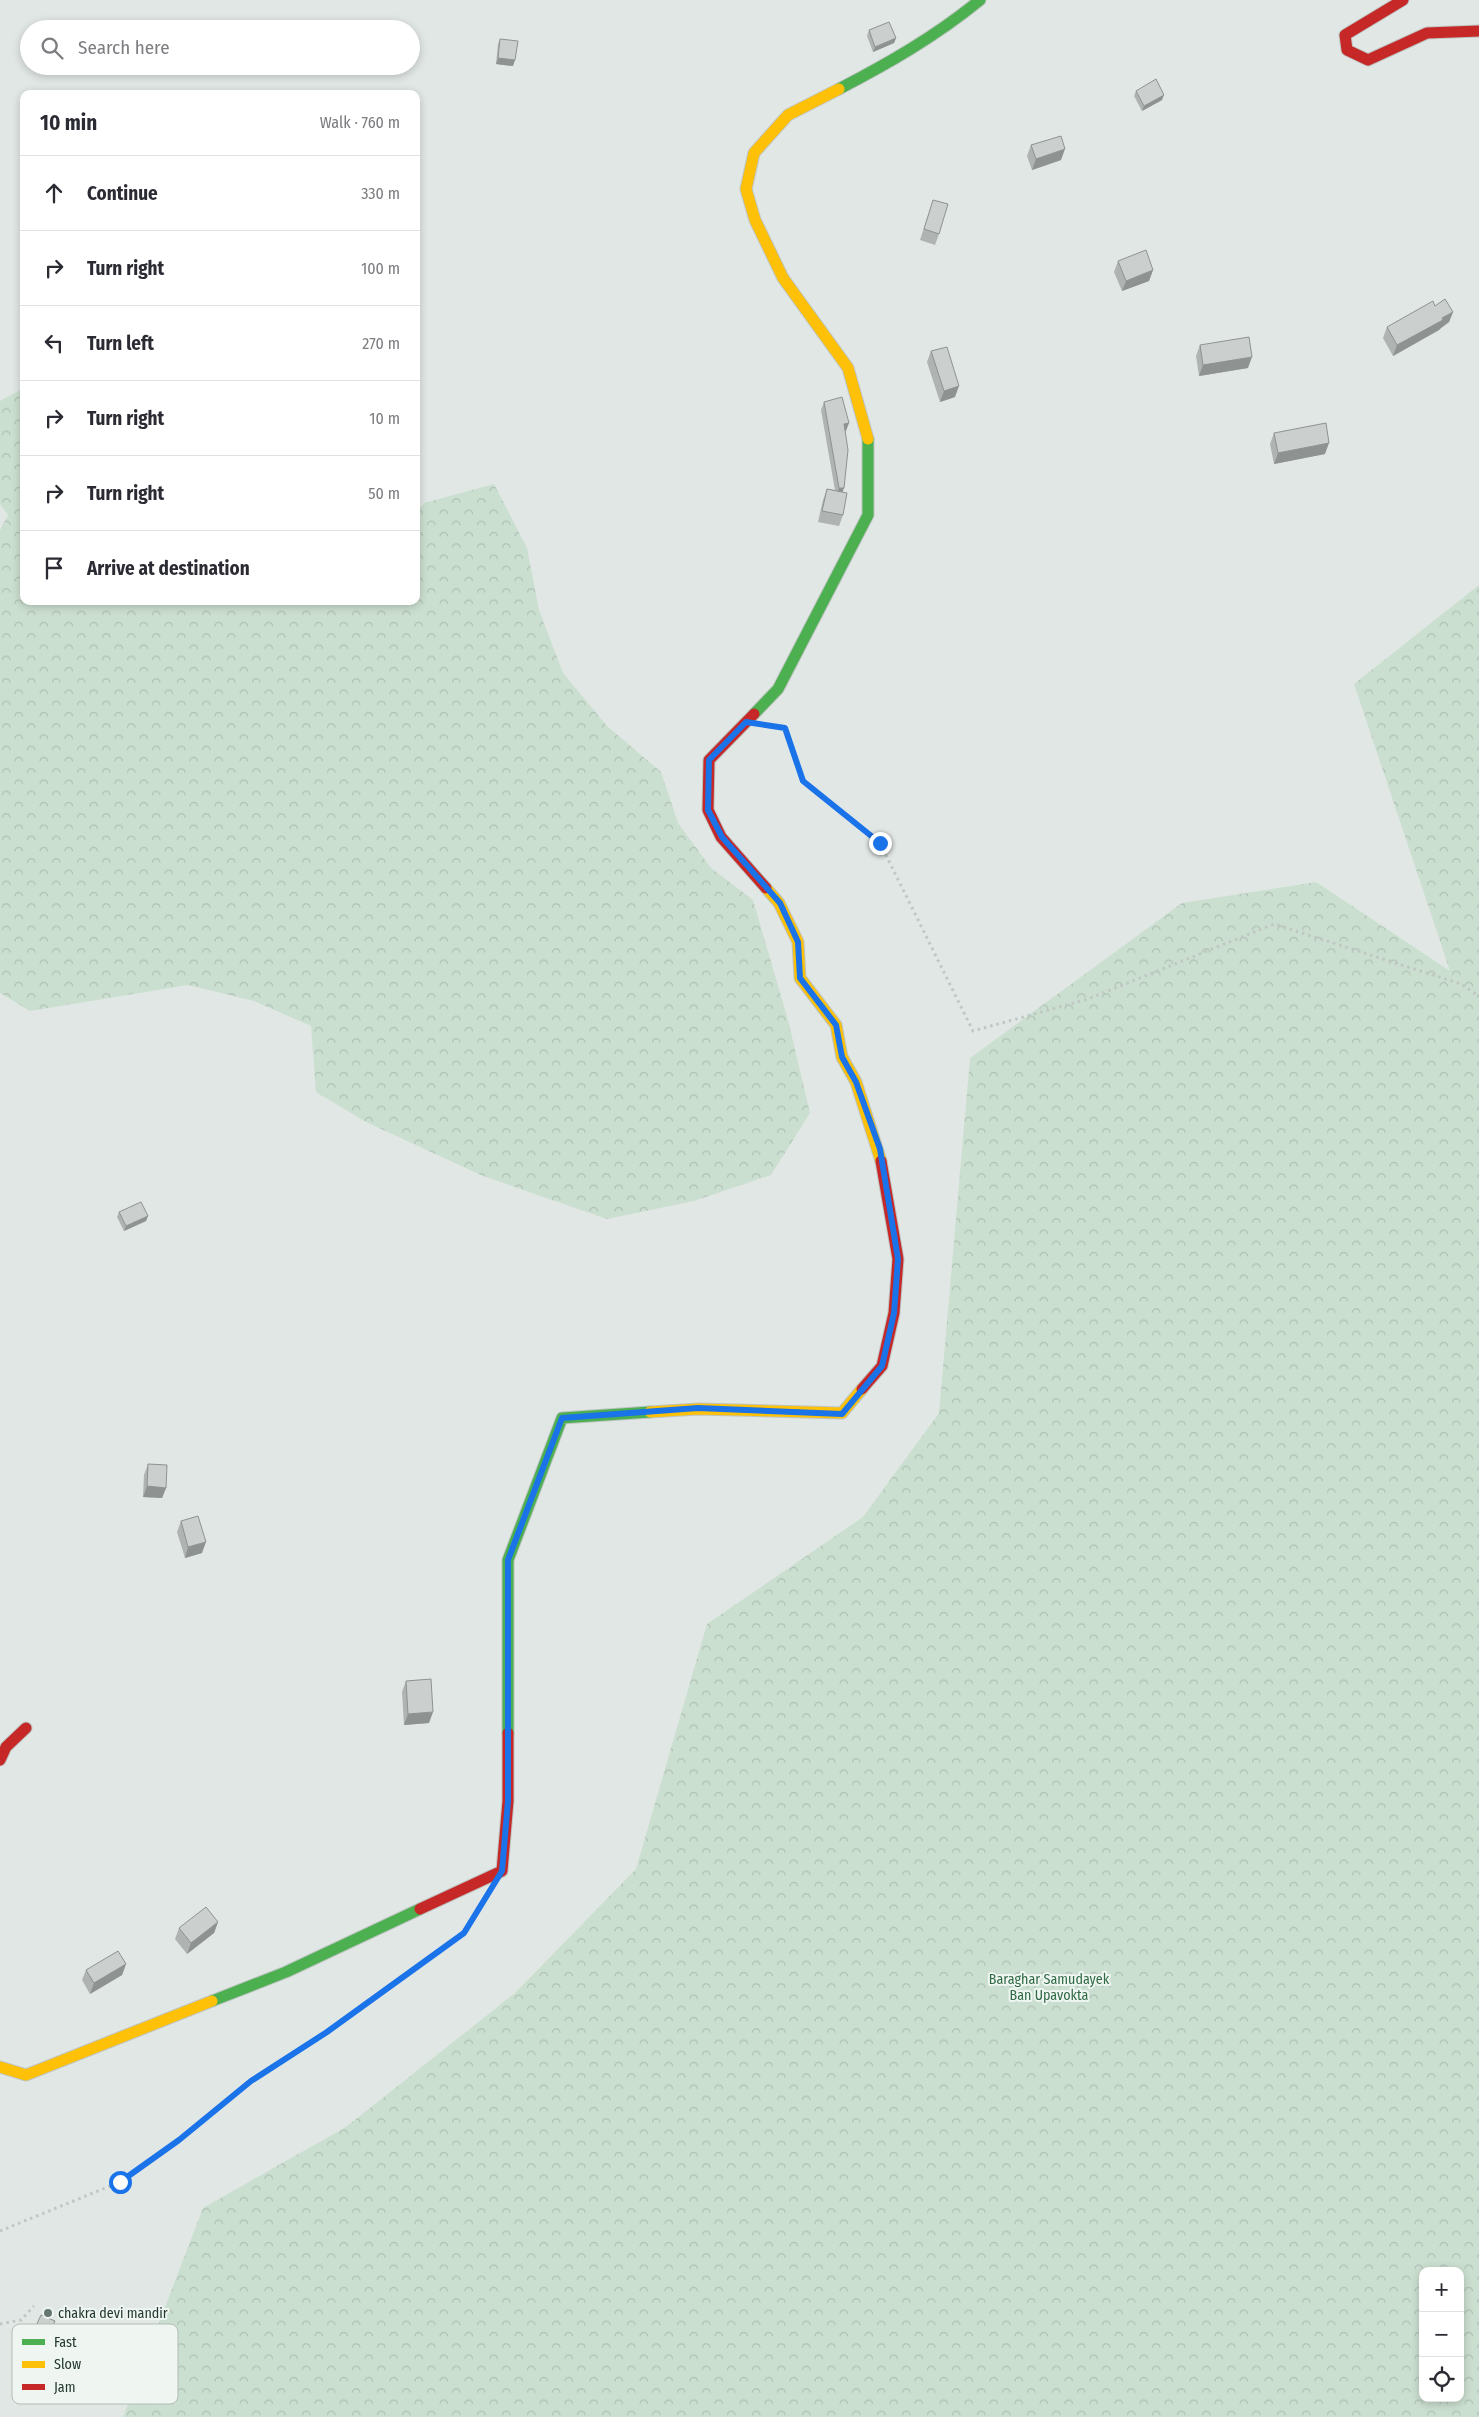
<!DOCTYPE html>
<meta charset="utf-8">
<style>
:root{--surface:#fff;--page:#f2f2f3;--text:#2b2b33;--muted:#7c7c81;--line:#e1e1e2}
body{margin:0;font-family:"Fira Sans Condensed",sans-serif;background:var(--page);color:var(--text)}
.controls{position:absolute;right:15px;bottom:15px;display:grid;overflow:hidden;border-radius:10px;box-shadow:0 2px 8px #0003}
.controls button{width:45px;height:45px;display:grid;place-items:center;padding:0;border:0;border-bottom:1px solid var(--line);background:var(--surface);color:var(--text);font:25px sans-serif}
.stop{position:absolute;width:15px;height:15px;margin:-11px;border:4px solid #1a73e8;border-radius:50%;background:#fff}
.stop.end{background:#1a73e8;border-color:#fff;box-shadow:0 1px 5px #0008}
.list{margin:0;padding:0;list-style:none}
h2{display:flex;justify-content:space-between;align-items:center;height:65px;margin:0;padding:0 20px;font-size:21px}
h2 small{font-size:16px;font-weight:400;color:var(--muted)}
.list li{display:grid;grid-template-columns:32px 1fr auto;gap:15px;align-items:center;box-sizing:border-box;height:75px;padding:0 20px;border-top:1px solid var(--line)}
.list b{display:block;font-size:19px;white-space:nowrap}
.list em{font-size:16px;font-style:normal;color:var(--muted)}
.icon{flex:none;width:28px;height:28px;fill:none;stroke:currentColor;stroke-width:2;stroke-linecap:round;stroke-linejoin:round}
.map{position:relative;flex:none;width:1479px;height:2417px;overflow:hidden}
.search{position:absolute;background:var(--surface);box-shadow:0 2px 8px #0003;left:20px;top:20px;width:400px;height:55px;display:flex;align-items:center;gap:12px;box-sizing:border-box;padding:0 18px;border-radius:28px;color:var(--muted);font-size:19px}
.panel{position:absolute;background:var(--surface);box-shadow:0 2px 8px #0003;left:20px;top:90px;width:400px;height:515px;border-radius:10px}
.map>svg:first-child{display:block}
</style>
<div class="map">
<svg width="1479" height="2417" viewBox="0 0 1479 2417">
<defs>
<pattern id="forest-crowns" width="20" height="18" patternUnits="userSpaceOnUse" patternTransform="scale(1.25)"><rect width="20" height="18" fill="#cbdfd0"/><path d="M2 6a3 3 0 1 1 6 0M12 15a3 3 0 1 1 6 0" fill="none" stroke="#aec0b3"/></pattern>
</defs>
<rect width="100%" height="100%" fill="#e1e7e4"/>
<!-- forest -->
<path fill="url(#forest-crowns)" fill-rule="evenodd" d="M24,388V601H230L231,604L236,601H416V513L424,503L494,484L527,548L539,610L563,673L607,726L661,772L678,823L711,868L753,900L788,1020L810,1113L771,1175L694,1201L607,1219L483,1176L366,1122L316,1092L311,1026L254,1001L188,985L30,1011L0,993V530L8,515L0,504V401Z
M1479,585V2417H123L203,2208L346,2127L515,1993L636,1869L707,1624L863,1517L939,1413L970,1058L1182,903L1316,882L1450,971L1354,684ZM1423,2271H1460V2398H1423Z"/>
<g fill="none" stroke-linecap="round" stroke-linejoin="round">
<defs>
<path id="fast" d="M839,89C889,63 936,36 980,0
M754,714L778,689L868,515V439
M508,1733V1560L562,1418L650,1412
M212,2001L286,1972L420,1909"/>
<path id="slow" d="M839,89L788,115L754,153L746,189L755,220L783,278L848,368L868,439
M766,888L779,903L798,942L800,978L836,1025L842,1057L856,1082L881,1161
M650,1412L698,1409L842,1413L862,1389
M0,2067L26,2075L212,2001"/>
<path id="jam" d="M1403,0L1345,35L1347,50L1368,60L1427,33L1479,31
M754,714L709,760L708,810L721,837L766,888
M862,1389L882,1366L894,1313L898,1259L881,1161
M0,1760L6,1747L26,1728
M420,1909L502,1871L508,1801V1733"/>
</defs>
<!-- fast casing -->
<use href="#fast" stroke="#bec4c1" stroke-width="13"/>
<!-- slow casing -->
<use href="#slow" stroke="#bec4c1" stroke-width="13"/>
<!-- jam casing -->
<use href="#jam" stroke="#bec4c1" stroke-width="13"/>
<!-- path -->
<path stroke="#bfc7c4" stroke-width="3" stroke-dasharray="2.5 4" stroke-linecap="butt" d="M771,726L785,728L803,781L880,843L973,1031L1088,999L1274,924L1461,984L1479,996
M0,2231L120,2182L179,2140L251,2081L327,2032L464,1933L482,1903
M0,2324L21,2320L34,2306"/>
<!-- fast -->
<use href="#fast" stroke="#4caf50" stroke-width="11"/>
<!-- slow -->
<use href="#slow" stroke="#ffc107" stroke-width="11"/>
<!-- jam -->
<use href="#jam" stroke="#c62828" stroke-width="11"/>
</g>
<!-- wall -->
<path fill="#afb3b1" d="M869,30L896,38L894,43L873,52L867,36Z
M500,39L513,66L496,64L498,44Z
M1136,91L1162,100L1142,111L1134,96Z
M1031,145L1061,160L1032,170L1027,156Z
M933,200L939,234L935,245L920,240Z
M1118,261L1153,270L1149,281L1122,291L1114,272Z
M1435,306L1453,312L1449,322L1441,328L1439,330L1393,356L1383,338L1387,327Z
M1200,345L1248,368L1199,376L1196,356Z
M931,351L955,397L940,402L927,362Z
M824,402L846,431H845L844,488L842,492L843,515L839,526L818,522L823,500L827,489L835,490L821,410Z
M1274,433L1325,454L1274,464L1270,444Z
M119,1212L148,1216L146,1221L124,1231L117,1217Z
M148,1464L166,1488L162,1498L143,1497L144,1475Z
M181,1521L202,1553L185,1558L177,1532Z
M406,1681L429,1723L404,1725L402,1692Z
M218,1922L214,1933L187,1954L175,1939L179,1928Z
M126,1964L122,1975L90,1994L82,1980L86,1970Z
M41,2315L55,2321L47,2340L33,2334Z"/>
<!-- shaded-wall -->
<path fill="#8e9290" d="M896,38L894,43L873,52L875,47Z
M498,58L515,60L513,66L496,64Z
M1164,95L1162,100L1142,111L1144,106Z
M1065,149L1061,160L1032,170L1036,159Z
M1153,270L1149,281L1122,291L1126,281Z
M1453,312L1449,322L1441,328L1439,330L1393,356L1397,345Z
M1252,357L1248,368L1199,376L1203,365Z
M959,386L955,397L940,402L944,391Z
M849,423L846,431L841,432L844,424Z
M1329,443L1325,454L1274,464L1278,453Z
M839,488H844L841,496H836Z
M148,1216L146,1221L124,1231L126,1226Z
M147,1486L166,1488L162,1498L143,1497Z
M206,1542L202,1553L185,1558L188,1547Z
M433,1712L429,1723L404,1725L408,1714Z
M218,1922L214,1933L187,1954L191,1943Z
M126,1964L122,1975L90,1994L94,1983Z"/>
<!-- building -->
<path fill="#cbd0ce" stroke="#8e9290" d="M889,22L896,38L875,47L869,30Z
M500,39L518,41L515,60L498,58Z
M1156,79L1164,95L1144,106L1136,91Z
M1061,136L1065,149L1036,159L1031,145Z
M933,200L948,204L939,234L924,229Z
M1146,250L1153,270L1126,281L1118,261Z
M1445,299L1453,312L1442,318L1443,320L1397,345L1387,327L1433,301L1435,306Z
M1249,337L1252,357L1203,365L1200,345Z
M947,347L959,386L944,391L931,351Z
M842,397L849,423L844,424L848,450L844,488H839L824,402Z
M1326,423L1329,443L1278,453L1274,433Z
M827,489L847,493L843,515L822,511Z
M141,1202L148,1216L126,1226L119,1212Z
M148,1464L167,1465L166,1488L147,1486Z
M198,1516L206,1542L188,1547L181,1521Z
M431,1679L433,1712L408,1714L406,1681Z
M206,1907L218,1922L191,1943L179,1928Z
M118,1951L126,1964L94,1983L86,1970Z
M41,2315L55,2321L49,2334L35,2328Z"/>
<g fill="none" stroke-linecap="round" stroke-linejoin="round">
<!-- route -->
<path stroke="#1a73e8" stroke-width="6" d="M120,2182L179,2140L251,2081L327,2032L464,1933L502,1871L508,1801V1560L562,1418L698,1408L842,1414L882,1366L894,1313L898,1259L880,1149L856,1082L842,1057L836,1025L800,978L798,942L780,903L722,837L708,810L709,760L746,722L785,728L803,781L880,843"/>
</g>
<!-- markers -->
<circle fill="#65756f" stroke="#eff6f2" stroke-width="2" cx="48" cy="2313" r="5"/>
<g text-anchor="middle" stroke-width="4" stroke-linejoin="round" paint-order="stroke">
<!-- park labels -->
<g font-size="14" fill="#306a44" stroke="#eff6f2">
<text x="1049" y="1984">Baraghar Samudayek<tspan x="1049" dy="16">Ban Upavokta</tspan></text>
</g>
<!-- poi labels -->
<g font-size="14" fill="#223730" stroke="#eff6f2" text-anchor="start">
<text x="58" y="2318">chakra devi mandir</text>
</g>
</g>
<!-- legend -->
<rect x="12" y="2324" width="166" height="80" rx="8" fill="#eff6f2" stroke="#b2bdb8" stroke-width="1"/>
<rect x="22" y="2339" width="23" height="6" fill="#4caf50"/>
<rect x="22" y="2361" width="23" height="7" fill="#ffc107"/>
<rect x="22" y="2384" width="23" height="6" fill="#c62828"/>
<g font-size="14" fill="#223730">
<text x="54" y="2347">Fast</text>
<text x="54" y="2369">Slow</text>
<text x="54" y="2392">Jam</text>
</g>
</svg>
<div class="controls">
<button>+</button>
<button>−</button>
<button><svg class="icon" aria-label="locate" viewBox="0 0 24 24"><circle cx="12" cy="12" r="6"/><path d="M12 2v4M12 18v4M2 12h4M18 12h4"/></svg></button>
</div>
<div class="stop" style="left:120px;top:2182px"></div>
<div class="stop end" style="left:880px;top:843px"></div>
<div class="search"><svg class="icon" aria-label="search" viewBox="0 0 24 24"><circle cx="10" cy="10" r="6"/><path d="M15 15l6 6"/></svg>Search here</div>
<section class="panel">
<h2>10 min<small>Walk · 760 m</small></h2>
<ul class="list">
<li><svg class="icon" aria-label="ahead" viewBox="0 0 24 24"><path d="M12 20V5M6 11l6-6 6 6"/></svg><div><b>Continue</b></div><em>330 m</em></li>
<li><svg class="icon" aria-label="right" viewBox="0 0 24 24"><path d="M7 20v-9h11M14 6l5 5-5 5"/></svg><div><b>Turn right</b></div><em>100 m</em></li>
<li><svg class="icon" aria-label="left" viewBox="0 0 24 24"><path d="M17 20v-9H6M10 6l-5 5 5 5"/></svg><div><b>Turn left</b></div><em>270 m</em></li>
<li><svg class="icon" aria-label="right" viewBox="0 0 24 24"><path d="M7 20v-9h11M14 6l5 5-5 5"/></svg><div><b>Turn right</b></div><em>10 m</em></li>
<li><svg class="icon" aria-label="right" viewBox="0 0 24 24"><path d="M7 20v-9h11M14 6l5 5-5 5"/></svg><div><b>Turn right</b></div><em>50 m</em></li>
<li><svg class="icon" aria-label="arrive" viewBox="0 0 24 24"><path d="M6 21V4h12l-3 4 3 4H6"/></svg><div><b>Arrive at destination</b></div></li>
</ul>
</section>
</div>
